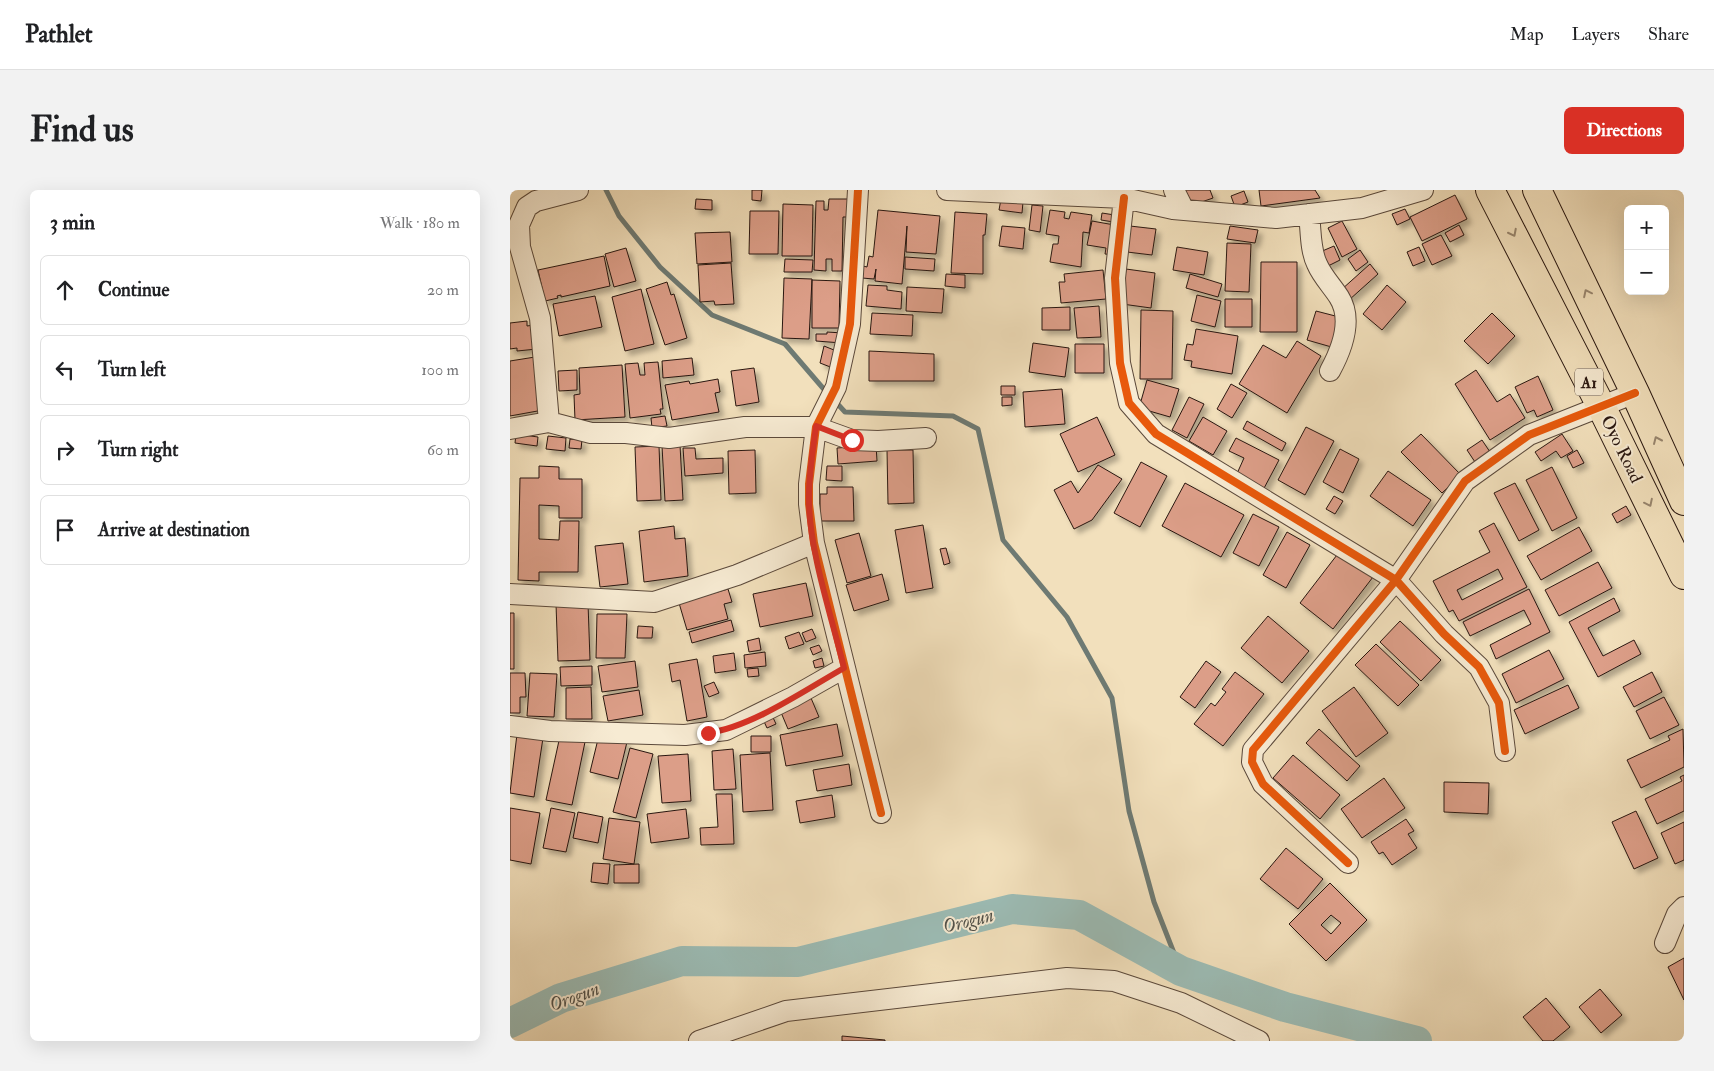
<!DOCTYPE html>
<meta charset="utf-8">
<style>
:root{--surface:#fff;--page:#f2f2f2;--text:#202124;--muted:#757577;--line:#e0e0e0;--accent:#d93025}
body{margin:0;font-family:"IM FELL Double Pica",serif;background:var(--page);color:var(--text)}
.controls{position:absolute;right:15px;top:15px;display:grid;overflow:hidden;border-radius:8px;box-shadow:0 5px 20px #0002}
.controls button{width:45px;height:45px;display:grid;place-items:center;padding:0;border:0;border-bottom:1px solid var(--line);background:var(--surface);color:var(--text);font:25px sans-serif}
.stop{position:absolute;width:15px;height:15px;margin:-11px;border:4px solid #d93025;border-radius:50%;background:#fff}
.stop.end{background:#d93025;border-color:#fff;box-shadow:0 1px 5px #0008}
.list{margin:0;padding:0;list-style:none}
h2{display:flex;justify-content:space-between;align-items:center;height:65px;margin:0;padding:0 20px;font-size:21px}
h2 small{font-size:16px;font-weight:400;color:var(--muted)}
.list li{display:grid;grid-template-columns:32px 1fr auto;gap:15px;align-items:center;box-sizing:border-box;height:70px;margin:0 10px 10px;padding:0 10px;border:1px solid var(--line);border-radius:8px}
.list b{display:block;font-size:19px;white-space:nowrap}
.list em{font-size:16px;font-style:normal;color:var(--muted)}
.icon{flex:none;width:28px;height:28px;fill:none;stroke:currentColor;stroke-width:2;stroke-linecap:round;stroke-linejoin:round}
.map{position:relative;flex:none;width:1174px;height:851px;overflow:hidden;border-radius:8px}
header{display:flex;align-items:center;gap:30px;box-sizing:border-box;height:70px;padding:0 25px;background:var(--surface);border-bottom:1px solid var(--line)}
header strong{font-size:24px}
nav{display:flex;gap:28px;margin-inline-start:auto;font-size:18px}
.intro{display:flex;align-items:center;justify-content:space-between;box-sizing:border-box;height:120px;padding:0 30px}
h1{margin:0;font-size:35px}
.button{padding:12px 22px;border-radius:8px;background:var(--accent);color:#fff;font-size:18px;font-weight:700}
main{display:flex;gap:30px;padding:0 30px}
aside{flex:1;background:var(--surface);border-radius:8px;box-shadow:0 5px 20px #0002}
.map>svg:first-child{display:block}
</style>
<header>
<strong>Pathlet</strong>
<nav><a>Map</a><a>Layers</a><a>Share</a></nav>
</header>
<div class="intro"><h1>Find us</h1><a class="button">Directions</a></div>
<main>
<aside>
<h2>3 min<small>Walk · 180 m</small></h2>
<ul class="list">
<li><svg class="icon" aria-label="ahead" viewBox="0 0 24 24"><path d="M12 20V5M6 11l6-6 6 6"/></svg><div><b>Continue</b></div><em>20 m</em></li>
<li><svg class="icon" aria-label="left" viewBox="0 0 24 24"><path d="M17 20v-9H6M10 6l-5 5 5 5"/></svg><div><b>Turn left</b></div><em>100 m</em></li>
<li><svg class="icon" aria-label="right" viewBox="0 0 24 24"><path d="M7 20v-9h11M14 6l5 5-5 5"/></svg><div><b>Turn right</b></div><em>60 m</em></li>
<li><svg class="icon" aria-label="arrive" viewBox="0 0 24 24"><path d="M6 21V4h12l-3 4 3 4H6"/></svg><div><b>Arrive at destination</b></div></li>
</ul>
</aside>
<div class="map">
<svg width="1174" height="851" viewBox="0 0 1174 851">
<defs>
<filter id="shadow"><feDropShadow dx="4.5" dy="4.5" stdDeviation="2.5" flood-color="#0004"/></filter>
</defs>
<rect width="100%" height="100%" fill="#f2e0bc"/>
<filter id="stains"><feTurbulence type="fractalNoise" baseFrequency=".004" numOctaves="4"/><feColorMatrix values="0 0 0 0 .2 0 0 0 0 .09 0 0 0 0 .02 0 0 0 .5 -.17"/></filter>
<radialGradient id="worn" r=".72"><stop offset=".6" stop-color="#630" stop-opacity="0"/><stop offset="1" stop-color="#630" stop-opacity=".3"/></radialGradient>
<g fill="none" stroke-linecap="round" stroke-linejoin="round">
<!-- stream -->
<path stroke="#6e7a73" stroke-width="5" d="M96,0L109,26L150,77L202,125L275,154L318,204
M324,210L335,222L443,226L468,239L493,350L557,427L602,508L619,621L644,712L671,781"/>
<!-- river -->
<path stroke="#9cbcb5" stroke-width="30" d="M0,833L51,808L172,771L288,772L502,719L569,725L671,781L775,817L907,851"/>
</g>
<!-- building -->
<path fill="#dc9e88" stroke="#291710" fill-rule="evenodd" filter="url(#shadow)" d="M242,0H252L251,11L242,10Z
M674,0H700L703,8L680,16Z
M749,0H805L810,8L751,16Z
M734,1L738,12L725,17L721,6Z
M945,5L957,29L912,51L900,27Z
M186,9L202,10V20L185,19Z
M319,9H342L341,27H333L332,81H322V69H316V81L304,80L306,11H314V20H318Z
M491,9L513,12L512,23L489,20Z
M273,14L303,15L302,66H272Z
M522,15L533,16L530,42L519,40Z
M895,19L900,29L887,35L882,24Z
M368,20L430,26L426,64L396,62L397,36L392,94L365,91L366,79L364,89L352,88L353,76L357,77L359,66L363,67Z
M540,20L555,22L554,28L559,29L561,22L582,25L579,43L573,42L571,77L540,72L543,54H548L549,46L536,44Z
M240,21H269L268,64H239Z
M445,22L477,24L475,45H473V84L441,83Z
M592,23L611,26L610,33L591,30Z
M582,31L610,36L605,65L595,64L596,58L577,55Z
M832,31L847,59L832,67L818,38Z
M949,35L954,45L940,52L935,43Z
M492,36L515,38L513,59L489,56Z
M620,36L646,39L642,65L617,62Z
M720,36L748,40L745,53L717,49Z
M220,42L222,72L187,74L185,43Z
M931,45L942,66L922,75L912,54Z
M717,53L741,54L739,102L715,101Z
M824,56L830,70L816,77L810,62Z
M667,57L698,62L694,85L663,80Z
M909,57L915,71L903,76L897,62Z
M116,58L126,91L104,97L95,64Z
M850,60L858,72L846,81L838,69Z
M94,66L100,96L51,107V105L47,106L48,108L35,111L28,80Z
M395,67L425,69L424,81L395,79Z
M275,69L303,70L302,82H274Z
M751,72H787V142H750Z
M221,73L224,114L205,115L204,111L190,112L188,75Z
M860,74L868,84L839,110L831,100Z
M616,79L645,83L641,118L612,114Z
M593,80L596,109L551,113L549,92H555L554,84Z
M436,84L455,85V98L435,96Z
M680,84L712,94L708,107L676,98Z
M274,88L302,89L299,149L272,148Z
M302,90L330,91L329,138H302Z
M157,92L161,105L164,104L177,148L155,155L136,99Z
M358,95L377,96V100L392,102L391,119L356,116Z
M877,95L896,112L872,140L853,124Z
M397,97L434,99L432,123L396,121Z
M131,99L144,154L115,161L102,107Z
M687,105L711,111L705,137L681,131Z
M85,106L92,137L49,146L43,114Z
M715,109H742V137H715Z
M589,116L591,147L567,148L564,118Z
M560,117V140H532V118Z
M631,120L663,121L662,189H630Z
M806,121L833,128L825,158L797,150Z
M362,123L403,125L402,146L360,144Z
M982,123L1005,146L978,174L954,151Z
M17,131V136L24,135L27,159L7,161V158L0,159V133Z
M686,139L728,146L722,184L681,177L682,171L674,170L677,154L683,155Z
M317,142L333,143L332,153L306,151V144H317Z
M787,151L811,166L777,223L729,194L753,155L776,168Z
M523,153L559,158L555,187L519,182Z
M565,154H594V183H565Z
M314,156L329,162L323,178L310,173Z
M359,161L424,164V191H359Z
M25,167L33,220L0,226V171Z
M182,168L184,185L153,188L152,171Z
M148,172L153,219H150L151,224L120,228L115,174L128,173L130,185H135L134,173Z
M112,175L115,227L65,230L64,205L70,204L69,178Z
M244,178L249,212L226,216L221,181Z
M67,180V200L49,201L48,181Z
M966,180L987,212L1000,204L1015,228L980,250L945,194Z
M1028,186L1043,220L1027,227L1024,220L1017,223L1005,197Z
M208,189L210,202L205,203L209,222L162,230L155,195L179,191L180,194Z
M637,190L669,199L660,227L629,218Z
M721,194L737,203L722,228L707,219Z
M491,196H505V205H491Z
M552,199L555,234L515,237L513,202Z
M492,207H502V215L492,216Z
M679,207L694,214L677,248L662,240Z
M155,226L157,236L142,238L141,228Z
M587,227L605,265L568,282L550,244Z
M693,227L717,241L703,265L679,251Z
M737,231L776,253L772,261L733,239Z
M796,237L824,251L795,305L768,290Z
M6,244L28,247L27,256L5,253Z
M911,244L951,285L932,303L891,262Z
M1052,244L1063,261L1051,268L1046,261L1031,271L1025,262Z
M38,246L56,248L55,261L36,259Z
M726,248L769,270L752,302L725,288L734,268L719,261Z
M60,249L72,250L71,259L59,258Z
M972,250L980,262L965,272L957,260Z
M170,255L173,310L155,311L152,256Z
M366,255L367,271L328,274L327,258Z
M149,256L151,310L127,311L125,257Z
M173,258H185L186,269L213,268V283L175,286Z
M830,259L849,269L833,303L813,292Z
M245,260L246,303L219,304L218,261Z
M377,260H403L404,313L378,314Z
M1067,260L1074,273L1063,278L1057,266Z
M631,272L657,286L630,337L604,323Z
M588,275L612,289L582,330L564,339L544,300L561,291L568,303Z
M29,276L49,277V289H72V328H49V316L29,315V349L49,350L50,331H69L68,382H29V391L8,390L10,288H29Z
M317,276H332V291L316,290Z
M1042,277L1067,328L1042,341L1016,290Z
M878,281L921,310L903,336L860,306Z
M675,293L734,325L711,367L652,336Z
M1005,293L1029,340L1009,351L984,303Z
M317,297H343L344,331H310V304H317Z
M824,306L833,311L825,324L816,319Z
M1116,316L1121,325L1107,333L1102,324Z
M743,324L769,337L749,376L723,363Z
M984,333L1017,397L949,431L943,420L939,422L923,391L980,362L969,341ZM988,379L993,389L952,410L947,400Z
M413,335L423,398L396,403L385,340Z
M164,336L165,349L175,348L178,386L134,392L129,341Z
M1069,337L1082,361L1031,390L1017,366Z
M777,342L800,355L776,398L753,385Z
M349,343L361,386L337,393L325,350Z
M113,353L118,394L90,397L85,356Z
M436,358L440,373L434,375L430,359Z
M830,361L863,387L823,439L790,413Z
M1088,372L1102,398L1049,426L1035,400Z
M372,384L379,410L344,421L336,395Z
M296,393L303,426L250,437L243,404Z
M218,399L222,412L214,414L218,429L177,440L169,413Z
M1019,399L1040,442L986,469L980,455L1021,434L1014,420L960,446L953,432Z
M1104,408L1110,421L1078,438L1093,466L1124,450L1131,464L1088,487L1059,432Z
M78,413L80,470L48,471L46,414Z
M0,423H4V479H0Z
M87,424H117L115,468H86Z
M758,426L799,461L772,493L731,458Z
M221,430L224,441L182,453L179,442Z
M890,431L931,470L911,491L870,452Z
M128,436L143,437L142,448H127Z
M302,439L306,448L296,452L292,443Z
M289,442L294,454L279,459L275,447Z
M249,448L251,460L239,462L237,451Z
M866,454L909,495L888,516L845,475Z
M309,455L312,461L303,465L300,458Z
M1039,460L1054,489L1006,513L992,484Z
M255,462L256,476L235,478L234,465Z
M224,463L226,480L205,483L203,466Z
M312,468L314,476L305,478L303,471Z
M187,469L197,527L177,531L170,490L162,492L159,474Z
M125,471L128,497L92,502L88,476Z
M696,471L711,482L685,518L670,507Z
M82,476V495L51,496L50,477Z
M248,478L249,486L238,487L237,479Z
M725,482L754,504L713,556L684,534L701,513L705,516L716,502L712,499Z
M1142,482L1152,502L1124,517L1113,497Z
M0,483H15L16,507H10V523H0Z
M20,483L47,484L44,527L17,526Z
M204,492L209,503L199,507L194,496Z
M1058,495L1069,518L1015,544L1004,520Z
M81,497L82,529H56V498Z
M844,497L878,543L846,567L812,521Z
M129,500L133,525L98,531L93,506Z
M1154,507L1169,535L1140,549L1126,521Z
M301,508L309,527L278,539L270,520Z
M260,521L266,534L257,538L251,525Z
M327,534L333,566L276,576L270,545Z
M809,539L850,576L837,591L796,553Z
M1173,539L1174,577L1131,598L1117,570L1160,550L1158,546Z
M7,544L33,548L24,607L0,603Z
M89,545L117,552L108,589L80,582Z
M50,546L75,552L62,615L36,610Z
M241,546H261V562H241Z
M120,558L143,564L126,628L103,622Z
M223,559L226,599L204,600L202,561Z
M260,563L263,620L233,622L230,565Z
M178,564L181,611L152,613L148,566Z
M783,565L830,605L810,629L763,588Z
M339,574L342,595L307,601L303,580Z
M1174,585V621L1147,634L1135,609L1172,591L1170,587Z
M874,588L895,618L852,648L831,619Z
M934,592L979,593L978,624L934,622Z
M206,604H222L224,654L191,655L190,638L208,637Z
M322,605L325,627L290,633L286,611Z
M0,618L30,623L21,674L0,670Z
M41,618L65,623L56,662L33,658Z
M176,619L179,648L141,653L137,624Z
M1126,621L1148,668L1124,679L1102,632Z
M68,622L93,627L88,653L63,648Z
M99,628L130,632L124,674L93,669Z
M896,629L904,641L898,644L907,658L882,675L873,662L869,664L861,652Z
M1174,632V670L1165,674L1151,643Z
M776,658L813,689L788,719L750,689Z
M83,673L100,674L98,694L81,692Z
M129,674V693H104V675Z
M820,693L857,730L816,771L779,734ZM821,725L831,733L821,744L811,735Z
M1174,768V810L1158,777Z
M1090,799L1112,825L1091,843L1069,817Z
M1036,808L1060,837L1043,851H1033L1013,827Z
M332,846L375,850V851H332Z"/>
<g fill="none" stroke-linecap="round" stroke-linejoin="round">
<defs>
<path id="minor" d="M348,0L340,134L326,197L306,237L299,294V314L304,353L371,623
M437,0L614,8L663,19L766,28L852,18L913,0
M664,0L674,20
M614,8L605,88L610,173L619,213L646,244L886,390L934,444L969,477L989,513L995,561
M799,24C801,40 800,60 807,74C812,86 822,96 829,107C843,129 832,159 820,181
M39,232L30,128L10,57L9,35L17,17L26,11L68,0
M0,239L39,232L81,243H116L159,248L235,237H306L342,250L368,251L416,248
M0,404L144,412L227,385L304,353
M0,536L40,541L175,545L216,540L283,507L334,478
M838,673L753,594L742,572L743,560L886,390L955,291L1019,245L1125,203
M1155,753L1167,724L1174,717
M189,851L276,821L557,788L604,791L671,813L749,851"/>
<path id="trunk" d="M980,0L1092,218L1174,385
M1027,0L1125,203L1174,311"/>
</defs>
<!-- minor casing -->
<use href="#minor" stroke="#5b493b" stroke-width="22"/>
<!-- trunk casing -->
<use href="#trunk" stroke="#291710" stroke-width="30"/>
<!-- minor -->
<use href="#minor" stroke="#f7ebd3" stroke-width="20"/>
<!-- trunk -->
<use href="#trunk" stroke="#f2e0bc" stroke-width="28"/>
<defs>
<path id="cycleway" d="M348,0L340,134L326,197L306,237L299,294V314L304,353L371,623
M614,8L605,88L610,173L619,213L646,244L886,390L934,444L969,477L989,513L995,561
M838,673L753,594L742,572L743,560L886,390L955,291L1019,245L1125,203"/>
</defs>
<!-- cycleway casing -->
<use href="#cycleway" stroke="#f7ebd3" stroke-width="11"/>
<!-- cycleway -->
<use href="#cycleway" stroke="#e8590c" stroke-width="8"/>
</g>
<!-- one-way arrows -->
<defs><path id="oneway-chevron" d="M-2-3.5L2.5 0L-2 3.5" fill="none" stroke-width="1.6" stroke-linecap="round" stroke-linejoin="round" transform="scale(1.25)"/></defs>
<g stroke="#98866f">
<use href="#oneway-chevron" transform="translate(1003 43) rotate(63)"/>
<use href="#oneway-chevron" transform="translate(1077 103) rotate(-116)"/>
<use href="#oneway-chevron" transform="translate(1147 250) rotate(-114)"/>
<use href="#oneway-chevron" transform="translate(1139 313) rotate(64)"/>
</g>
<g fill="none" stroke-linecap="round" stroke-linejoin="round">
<!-- route -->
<path stroke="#d93025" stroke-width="6" d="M198,543C242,537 295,500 334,478C322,428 300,363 299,313C298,287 303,261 306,236L342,250"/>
</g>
<g text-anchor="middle" stroke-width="4" stroke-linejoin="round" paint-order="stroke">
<!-- shield labels -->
<rect fill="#f7ebd3" stroke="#67574a" stroke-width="1" x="1065" y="178.5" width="28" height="27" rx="4"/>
<g font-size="16" font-weight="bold" fill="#291710">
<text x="1079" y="198">A1</text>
</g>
<!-- street labels -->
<g font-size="18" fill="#291710" stroke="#f7ebd3">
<text transform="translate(1112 259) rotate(64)" y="6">Oyo Road</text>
</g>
<!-- water labels -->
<g font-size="19" font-style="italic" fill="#51514a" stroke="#f7ebd3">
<text transform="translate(458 730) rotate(-14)" y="7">Orogun</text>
<text transform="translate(64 806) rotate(-20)" y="7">Orogun</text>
</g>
</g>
<rect width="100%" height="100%" filter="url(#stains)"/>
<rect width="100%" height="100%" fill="url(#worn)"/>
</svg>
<div class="controls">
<button>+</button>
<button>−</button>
</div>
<div class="stop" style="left:342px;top:250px"></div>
<div class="stop end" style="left:198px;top:543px"></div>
</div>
</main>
